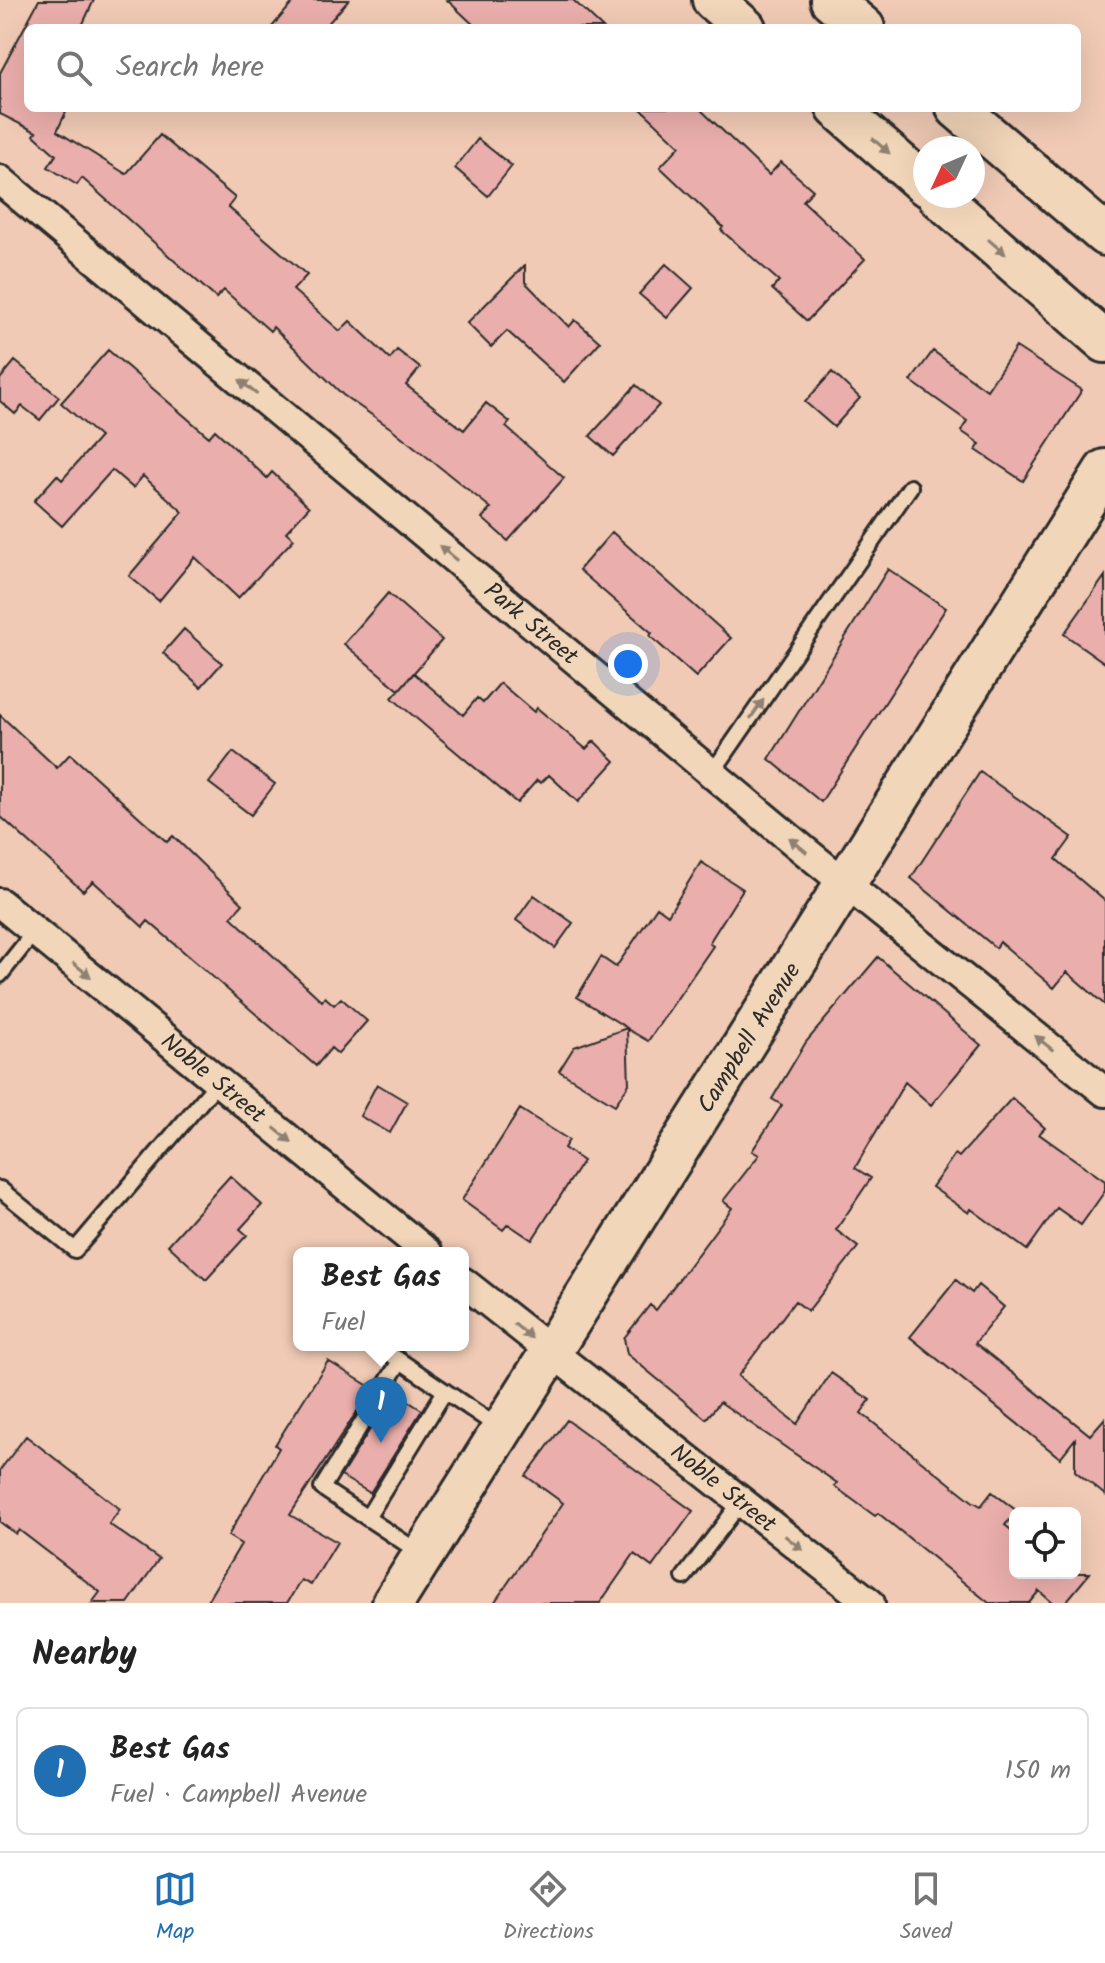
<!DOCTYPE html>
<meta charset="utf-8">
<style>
:root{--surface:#fff;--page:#f6f6f6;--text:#222;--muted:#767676;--line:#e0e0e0;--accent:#1f6fb2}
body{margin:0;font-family:Kalam,sans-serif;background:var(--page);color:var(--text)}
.controls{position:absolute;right:24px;bottom:24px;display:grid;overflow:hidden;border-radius:12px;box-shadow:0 8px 32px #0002}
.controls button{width:72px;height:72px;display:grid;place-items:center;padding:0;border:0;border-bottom:2px solid var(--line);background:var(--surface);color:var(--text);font:40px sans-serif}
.compass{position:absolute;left:913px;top:136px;width:72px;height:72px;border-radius:50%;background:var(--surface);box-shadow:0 8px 32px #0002;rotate:226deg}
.you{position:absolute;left:628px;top:664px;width:28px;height:28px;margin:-20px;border:6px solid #fff;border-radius:50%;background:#1a73e8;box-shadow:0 0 0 12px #1a73e833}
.badge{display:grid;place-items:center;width:52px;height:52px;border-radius:50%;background:var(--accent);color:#fff;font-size:26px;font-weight:700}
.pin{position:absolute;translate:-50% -66px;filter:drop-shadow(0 2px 4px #0008)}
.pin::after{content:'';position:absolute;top:42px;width:28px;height:24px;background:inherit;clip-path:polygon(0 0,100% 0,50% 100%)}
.popup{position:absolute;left:293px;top:1247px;width:176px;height:104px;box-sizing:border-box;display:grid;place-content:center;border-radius:12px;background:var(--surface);filter:drop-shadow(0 2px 6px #0005);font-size:26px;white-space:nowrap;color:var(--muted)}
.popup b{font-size:30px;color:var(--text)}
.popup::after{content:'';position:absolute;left:50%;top:100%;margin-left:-16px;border:16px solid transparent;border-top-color:var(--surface)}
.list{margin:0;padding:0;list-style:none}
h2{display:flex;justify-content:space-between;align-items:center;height:104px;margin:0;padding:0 32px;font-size:34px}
h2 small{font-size:26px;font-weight:400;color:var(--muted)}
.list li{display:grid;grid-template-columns:52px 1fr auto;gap:24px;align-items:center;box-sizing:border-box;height:128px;margin:0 16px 16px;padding:0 16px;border:2px solid var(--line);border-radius:12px}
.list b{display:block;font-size:30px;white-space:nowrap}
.list p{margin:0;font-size:26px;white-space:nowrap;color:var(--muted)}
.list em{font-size:26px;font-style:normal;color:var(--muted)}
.icon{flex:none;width:44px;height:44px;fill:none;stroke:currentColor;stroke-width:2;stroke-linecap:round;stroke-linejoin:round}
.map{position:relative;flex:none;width:1105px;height:1603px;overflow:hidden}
.search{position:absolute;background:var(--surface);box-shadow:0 8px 32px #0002;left:24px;right:24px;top:24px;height:88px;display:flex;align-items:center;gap:20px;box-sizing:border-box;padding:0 28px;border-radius:12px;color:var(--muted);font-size:30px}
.sheet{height:248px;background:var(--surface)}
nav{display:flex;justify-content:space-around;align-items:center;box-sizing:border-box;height:112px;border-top:2px solid var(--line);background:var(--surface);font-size:22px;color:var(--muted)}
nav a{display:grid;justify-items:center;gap:4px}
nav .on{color:var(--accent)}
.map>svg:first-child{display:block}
</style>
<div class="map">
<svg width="1105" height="1603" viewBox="0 0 1105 1603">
<rect width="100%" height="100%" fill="#f0cab5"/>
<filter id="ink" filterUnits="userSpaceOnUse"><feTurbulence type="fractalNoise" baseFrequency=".0125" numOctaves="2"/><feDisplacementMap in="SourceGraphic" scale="16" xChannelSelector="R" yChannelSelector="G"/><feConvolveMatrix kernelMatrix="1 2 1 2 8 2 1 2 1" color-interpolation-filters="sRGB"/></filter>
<g filter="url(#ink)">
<!-- building -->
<path fill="#eaaeac" stroke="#2b2b2b" stroke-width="2" d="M39,0H94L81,28H28V108H68L57,131L126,174L160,135L235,198L228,207L307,275L293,290L340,331L350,321L390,359L397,350L420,368L406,385L464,430L486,403L510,422L506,427L564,478L508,541L482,518L491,508L392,429L343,395L273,327L270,331L224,290L216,298L82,178L77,185L48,167L56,155L34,135L36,132L0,114V73Z
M295,0H349L324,28H271Z
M447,0H573L603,28H477Z
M640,108H699L769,175L781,162L813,190L803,201L865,259L807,321L772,289L779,281L721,230L723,227L660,167L680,146Z
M478,139L512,166L488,196L455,168Z
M666,264L693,288L667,318L639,294Z
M525,265V282L569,327L575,320L600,342L564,382L507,331L491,347L467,323Z
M1016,347L1082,390L1023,481L976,450L980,444L961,431L967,421L911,381L933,351L987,390Z
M108,350L209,437L215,430L267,478L272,472L309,507L286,532L294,539L238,598L195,557L159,601L129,576L183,512L143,476L133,488L112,470L62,526L34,501L57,475L62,480L100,437L61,403Z
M15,361L59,397L40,420L22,406L15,414L0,401V379Z
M832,372L860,398L834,427L805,402Z
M636,385L659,405L613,456L590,436Z
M612,532L731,638L696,677L650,636L652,633L579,570Z
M888,569L946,608L821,802L769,759Z
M1105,576V663L1064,634Z
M388,593L442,640L399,690L344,644Z
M184,629L222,663L201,687L163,653Z
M414,673L463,715L477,698L483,703L500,683L534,712L537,708L586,749L594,741L615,761L578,802L549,775L541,783L537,780L517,803L392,698Z
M0,715L57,768L70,754L167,842L173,836L243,904L231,917L322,1001L325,997L334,1005L341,998L367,1021L338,1054L331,1048L316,1066L148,921L143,927L93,881L83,891L0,816Z
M233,752L275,784L251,815L209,783Z
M980,772L1072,837L1056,859L1105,901V1005L1067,972L1054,988L1000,942L996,948L911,878Z
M701,862L743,889L709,943L713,946L648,1041L627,1029L629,1084L615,1105L559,1071L574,1047L627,1028L577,997L601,957L616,967L657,907L668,915Z
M534,895L573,923L555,948L516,920Z
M878,957L981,1045L931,1105L905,1082L855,1168L871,1178L836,1230L858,1247L808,1311L795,1301L738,1376L797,1424L831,1373L870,1400L861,1413L972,1501L981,1506L992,1492L1017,1511L1005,1525L1015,1533V1573H1090L1065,1603H1053L1039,1591L1029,1603H989L878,1513L875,1516L834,1486L837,1483L720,1402L706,1419L627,1354L624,1338L650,1305L656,1310L732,1208L723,1201L759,1155L752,1151L782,1105L772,1099L806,1042Z
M377,1084L407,1102L390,1133L360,1116Z
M1012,1098L1045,1128L1039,1134L1105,1181V1191L1081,1225L1057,1208L1027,1250L971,1209L969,1213L932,1187L955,1154L959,1157Z
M520,1109L569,1140L564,1148L583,1161L532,1240L508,1224L503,1230L462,1200Z
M230,1176L262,1205L240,1229L247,1235L206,1280L168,1245Z
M956,1280L972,1293L978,1285L1004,1307L975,1343L1090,1435L1105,1418V1495L1075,1471V1439L1060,1458L910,1337Z
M328,1361L372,1388L290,1515L337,1542L311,1585L301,1580L287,1603H206L241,1544L228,1536L279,1448L275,1445Z
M393,1392L422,1410L370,1493L341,1476Z
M567,1420L693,1511L652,1567L634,1554L600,1603H494L563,1503L526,1476Z
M26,1436L120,1509L109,1524L159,1559L128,1603H92L100,1592L19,1530L16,1534L0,1522V1470Z"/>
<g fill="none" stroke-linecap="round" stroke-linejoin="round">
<defs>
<path id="lane" d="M712,773L910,487
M0,975L35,931
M0,1189L75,1250L218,1082
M383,1345L381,1348L501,1429
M400,1361L322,1488L423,1555
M367,1518L445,1391
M684,1577L741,1502"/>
<g id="street">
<path id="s1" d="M0,180L805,851L1105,1092"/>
<path id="s2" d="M0,903L428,1253"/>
<path id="s3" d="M463,1282L870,1603"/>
</g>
<g id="secondary">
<path d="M713,0L745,28"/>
<path d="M831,0L864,28"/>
<path d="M837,108L925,185"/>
<path d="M957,108L1105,235"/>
<path d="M938,196L1105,342"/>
<path id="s4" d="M393,1603L1105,470"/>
</g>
</defs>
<!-- lane casing -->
<use href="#lane" stroke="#2b2b2b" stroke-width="20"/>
<!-- street casing -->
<use href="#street" stroke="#2b2b2b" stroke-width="34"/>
<!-- secondary casing -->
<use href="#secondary" stroke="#2b2b2b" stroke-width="46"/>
<!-- lane -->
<use href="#lane" stroke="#f2d6b9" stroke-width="14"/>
<!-- street -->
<use href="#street" stroke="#f2d6b9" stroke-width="28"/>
<!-- secondary -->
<use href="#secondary" stroke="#f2d6b9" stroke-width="40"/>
</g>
<!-- one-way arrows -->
<defs><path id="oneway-solid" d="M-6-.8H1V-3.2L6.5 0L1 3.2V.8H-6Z" transform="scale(2)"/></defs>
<g fill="#8e8072">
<use href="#oneway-solid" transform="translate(881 146) rotate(41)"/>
<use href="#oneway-solid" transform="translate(997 247) rotate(41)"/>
<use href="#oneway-solid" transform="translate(248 387) rotate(-140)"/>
<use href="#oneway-solid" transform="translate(448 553) rotate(-140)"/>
<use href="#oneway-solid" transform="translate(757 709) rotate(-55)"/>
<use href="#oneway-solid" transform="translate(798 845) rotate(-140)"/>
<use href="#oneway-solid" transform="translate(82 970) rotate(39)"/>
<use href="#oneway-solid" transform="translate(1044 1043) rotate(-141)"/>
<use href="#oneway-solid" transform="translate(283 1135) rotate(39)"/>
<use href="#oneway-solid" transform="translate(523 1331) rotate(39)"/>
<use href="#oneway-solid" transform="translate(794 1543) rotate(38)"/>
</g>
</g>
<g text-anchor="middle" stroke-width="6" stroke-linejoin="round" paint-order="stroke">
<!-- street labels -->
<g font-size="24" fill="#2b2b2b" stroke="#f2d6b9">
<text dy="8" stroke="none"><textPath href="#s1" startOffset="692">Park Street</textPath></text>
<text dy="8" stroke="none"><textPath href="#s4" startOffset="668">Campbell Avenue</textPath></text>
<text dy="8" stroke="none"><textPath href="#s2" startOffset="276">Noble Street</textPath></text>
<text dy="8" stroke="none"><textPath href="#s3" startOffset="332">Noble Street</textPath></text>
</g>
</g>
</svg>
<div class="controls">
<button><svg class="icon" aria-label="locate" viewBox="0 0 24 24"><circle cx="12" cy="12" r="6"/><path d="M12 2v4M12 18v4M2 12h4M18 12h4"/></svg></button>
</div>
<svg class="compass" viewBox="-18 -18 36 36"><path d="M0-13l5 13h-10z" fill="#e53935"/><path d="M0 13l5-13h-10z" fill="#767676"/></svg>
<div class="you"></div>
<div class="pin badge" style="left:381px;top:1443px">1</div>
<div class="popup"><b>Best Gas</b>Fuel</div>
<div class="search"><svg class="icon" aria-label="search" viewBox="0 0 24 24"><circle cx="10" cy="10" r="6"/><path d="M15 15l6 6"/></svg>Search here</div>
</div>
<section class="sheet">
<h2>Nearby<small></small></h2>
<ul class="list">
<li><span class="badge">1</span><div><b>Best Gas</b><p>Fuel · Campbell Avenue</p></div><em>150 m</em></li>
</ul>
</section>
<nav>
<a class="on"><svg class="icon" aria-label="map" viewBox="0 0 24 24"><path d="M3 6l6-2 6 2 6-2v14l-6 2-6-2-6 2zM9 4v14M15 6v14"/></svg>Map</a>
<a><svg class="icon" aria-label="directions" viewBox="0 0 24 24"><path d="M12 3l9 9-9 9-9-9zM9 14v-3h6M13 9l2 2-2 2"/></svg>Directions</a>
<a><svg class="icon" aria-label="saved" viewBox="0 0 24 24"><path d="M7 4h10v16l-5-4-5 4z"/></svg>Saved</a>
</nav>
